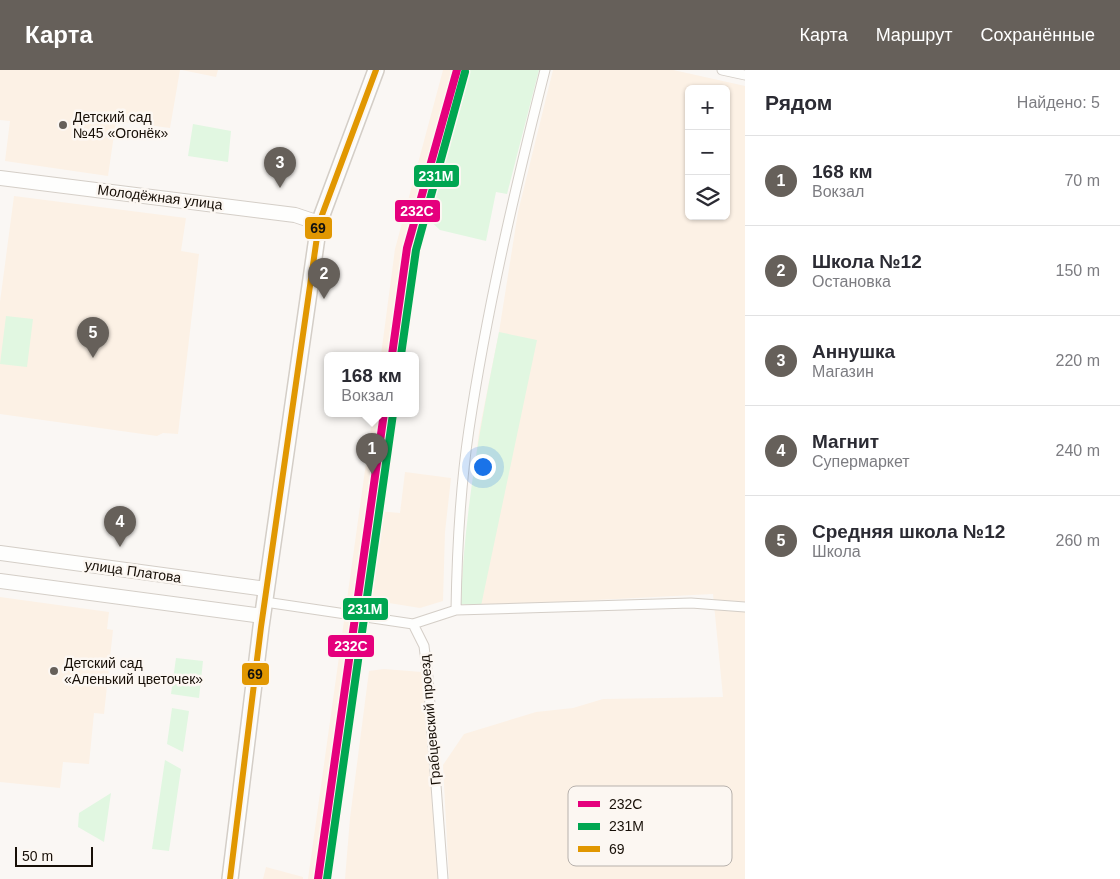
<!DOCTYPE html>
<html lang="ru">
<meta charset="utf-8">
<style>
:root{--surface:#fff;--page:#f2f2f3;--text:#2b2b33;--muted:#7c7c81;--line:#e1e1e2;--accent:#66605a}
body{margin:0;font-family:Helvetica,sans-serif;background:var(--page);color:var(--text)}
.controls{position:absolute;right:15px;top:15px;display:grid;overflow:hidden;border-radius:8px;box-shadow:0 1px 4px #0004}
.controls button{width:45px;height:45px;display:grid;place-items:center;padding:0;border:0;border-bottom:1px solid var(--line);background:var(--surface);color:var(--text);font:25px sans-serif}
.scale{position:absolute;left:15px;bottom:12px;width:78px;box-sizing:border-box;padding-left:5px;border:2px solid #170f07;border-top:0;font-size:14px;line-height:18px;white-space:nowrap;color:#170f07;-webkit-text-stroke:4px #fcf7f2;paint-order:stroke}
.you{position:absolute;left:482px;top:396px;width:18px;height:18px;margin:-12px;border:4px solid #fff;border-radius:50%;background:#1a73e8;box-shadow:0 0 0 8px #1a73e833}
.badge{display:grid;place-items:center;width:32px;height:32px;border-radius:50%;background:var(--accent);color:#fff;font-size:16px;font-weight:700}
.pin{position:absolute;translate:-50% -41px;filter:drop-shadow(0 1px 2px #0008)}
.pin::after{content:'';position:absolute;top:26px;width:18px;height:15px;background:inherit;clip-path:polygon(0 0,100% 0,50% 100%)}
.popup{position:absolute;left:324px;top:282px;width:95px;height:65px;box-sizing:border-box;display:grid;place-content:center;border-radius:8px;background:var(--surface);filter:drop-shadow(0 1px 4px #0005);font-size:16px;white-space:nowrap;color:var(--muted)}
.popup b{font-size:19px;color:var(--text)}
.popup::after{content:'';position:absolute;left:50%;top:100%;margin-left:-10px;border:10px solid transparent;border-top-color:var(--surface)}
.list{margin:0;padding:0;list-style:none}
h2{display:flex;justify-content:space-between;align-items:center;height:65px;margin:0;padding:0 20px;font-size:21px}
h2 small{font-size:16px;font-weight:400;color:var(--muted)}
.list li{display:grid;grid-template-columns:32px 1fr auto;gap:15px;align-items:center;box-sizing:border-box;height:90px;padding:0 20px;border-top:1px solid var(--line)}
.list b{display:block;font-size:19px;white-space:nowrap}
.list p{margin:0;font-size:16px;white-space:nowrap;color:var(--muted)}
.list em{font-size:16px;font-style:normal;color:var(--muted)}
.icon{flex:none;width:28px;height:28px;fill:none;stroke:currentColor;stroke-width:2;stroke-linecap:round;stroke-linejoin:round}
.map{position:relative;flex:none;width:745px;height:809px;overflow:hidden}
header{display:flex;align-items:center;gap:30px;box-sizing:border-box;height:70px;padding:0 25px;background:var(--accent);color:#fff}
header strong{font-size:24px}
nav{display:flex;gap:28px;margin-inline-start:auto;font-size:18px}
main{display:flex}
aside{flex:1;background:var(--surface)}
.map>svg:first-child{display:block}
</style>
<header>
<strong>Карта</strong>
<nav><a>Карта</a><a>Маршрут</a><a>Сохранённые</a></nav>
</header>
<main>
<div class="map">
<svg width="745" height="809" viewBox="0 0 745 809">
<rect width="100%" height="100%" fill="#faf7f4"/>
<!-- built -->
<path fill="#fcf1e5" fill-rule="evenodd" d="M0,0H180L170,58L116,51L108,106L5,91L10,51L0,50Z
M182,0H218L216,7Z
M443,0H467L415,182L400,285H381L395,179Z
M553,0H673L745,16V809H449L443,695L464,664L536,642L573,638L603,629L723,627L713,524L481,536L461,534L462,503L479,362L499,262L518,142ZM689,19H726V146H689Z
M14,126L186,148L181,181L199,184L178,364L163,363L157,366L0,344V232Z
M373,343H391L325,809H308Z
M405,402L451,408L445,462L443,531L420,538L364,529L377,441L400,443Z
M0,527L109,542L107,559L113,560L104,644L94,643L89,694L63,692L60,718L0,712Z
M384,599L422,602L438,809H345L350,748L369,601Z
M266,797L303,807V809H263Z"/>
<!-- green -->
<path fill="#e1f7e1" d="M466,0H539L507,124L496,122L486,171L440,160L427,148Z
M193,54L231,61L228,92L188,86Z
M6,246L33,249L27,297L0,294Z
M499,262L537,270L481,536L461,534C464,442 481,352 499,262Z
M176,588L203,591L199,628L171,624Z
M172,638L189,641L183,682L167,674Z
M165,690L181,699L169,781L152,779Z
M111,723L104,772L78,757L79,743Z"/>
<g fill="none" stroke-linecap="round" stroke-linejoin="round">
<defs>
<path id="street" d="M722,0L745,5
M265,532L413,554L456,540L691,533L745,537
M456,540C457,480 460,419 469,359C487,238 515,119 545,0
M413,554L424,576L428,608L443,809"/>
<path id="secondary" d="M0,108L295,145L319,153
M0,483L266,519
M0,511L263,546"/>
<path id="primary" d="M230,809L261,557L319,153L376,0"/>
</defs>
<!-- street casing -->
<use href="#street" stroke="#d4cec7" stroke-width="11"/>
<!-- secondary casing -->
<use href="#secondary" stroke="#d4cec7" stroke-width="16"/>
<!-- primary casing -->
<use href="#primary" stroke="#d4cec7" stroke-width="18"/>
<!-- street -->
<use href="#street" stroke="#fefefd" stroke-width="9"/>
<!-- secondary -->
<use href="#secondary" stroke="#fefefd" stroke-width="14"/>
<!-- primary -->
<use href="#primary" stroke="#fefefd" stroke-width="15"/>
<defs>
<path id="bus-1" d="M230,809L261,557L319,153L376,0"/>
</defs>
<!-- bus-1 casing -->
<use href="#bus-1" stroke="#fcf7f2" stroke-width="10"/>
<!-- bus-1 -->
<use href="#bus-1" stroke="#e19701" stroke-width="6"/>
<defs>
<path id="rail-1" d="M392,285L407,178L457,0
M318,809L384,343"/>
<path id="rail-2" d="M401,285L416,180L465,2
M327,809L393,344"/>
</defs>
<!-- rail-1 casing -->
<use href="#rail-1" stroke="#fcf7f2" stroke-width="11"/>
<!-- rail-2 casing -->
<use href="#rail-2" stroke="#fcf7f2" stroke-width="11"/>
<!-- rail-1 -->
<use href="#rail-1" stroke="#e5007d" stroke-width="8"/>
<!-- rail-2 -->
<use href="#rail-2" stroke="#00a651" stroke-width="8"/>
</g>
<!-- markers -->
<g fill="#66605a" stroke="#fcf7f2" stroke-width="2">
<circle cx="63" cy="55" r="5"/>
<circle cx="54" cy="601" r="5"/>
</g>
<g text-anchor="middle" stroke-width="5" stroke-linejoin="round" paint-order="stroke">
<!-- poi labels -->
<g font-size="14" fill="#170f07" stroke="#fcf7f2" text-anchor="start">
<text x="73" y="52">Детский сад<tspan x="73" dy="16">№45 «Огонёк»</tspan></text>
<text x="64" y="598">Детский сад<tspan x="64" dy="16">«Аленький цветочек»</tspan></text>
</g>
<!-- street labels -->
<g font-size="14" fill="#170f07" stroke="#fcf7f2">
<text transform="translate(160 127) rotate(7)" y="5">Молодёжная улица</text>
<text transform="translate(133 501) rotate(8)" y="5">улица Платова</text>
<text transform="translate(430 650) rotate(-95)" y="5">Грабцевский проезд</text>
</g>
</g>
<!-- legend -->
<rect x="568" y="716" width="164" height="80" rx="8" fill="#fcf7f2" stroke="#b7b1ac" stroke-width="1"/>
<rect x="578" y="731" width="22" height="6" fill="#e5007d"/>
<rect x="578" y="753" width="22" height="7" fill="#00a651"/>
<rect x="578" y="776" width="22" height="6" fill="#e19701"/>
<g font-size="14" fill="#170f07">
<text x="609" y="739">232C</text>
<text x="609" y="761">231М</text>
<text x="609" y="784">69</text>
</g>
<g stroke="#fcf7f2" stroke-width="2">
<rect x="413" y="94" width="47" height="24" rx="5" fill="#00a651"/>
<rect x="394" y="129" width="47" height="24" rx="5" fill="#e5007d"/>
<rect x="304" y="146" width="29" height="24" rx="5" fill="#e19701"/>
<rect x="342" y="527" width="47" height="24" rx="5" fill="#00a651"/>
<rect x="327" y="564" width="48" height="24" rx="5" fill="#e5007d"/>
<rect x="241" y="592" width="29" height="24" rx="5" fill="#e19701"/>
</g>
<g font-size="14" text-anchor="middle" font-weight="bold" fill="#fff">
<text x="436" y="111">231М</text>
<text x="417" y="146">232C</text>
<text x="365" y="544">231М</text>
<text x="351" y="581">232C</text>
</g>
<g font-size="14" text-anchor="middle" font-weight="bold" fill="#111">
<text x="318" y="163">69</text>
<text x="255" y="609">69</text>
</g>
</svg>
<div class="controls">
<button>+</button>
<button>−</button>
<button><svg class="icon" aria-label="layers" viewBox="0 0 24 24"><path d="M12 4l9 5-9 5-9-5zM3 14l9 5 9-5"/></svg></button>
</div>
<div class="scale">50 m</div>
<div class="you"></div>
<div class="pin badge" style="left:372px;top:404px">1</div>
<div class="popup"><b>168 км</b>Вокзал</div>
<div class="pin badge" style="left:324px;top:229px">2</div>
<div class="pin badge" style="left:280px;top:118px">3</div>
<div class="pin badge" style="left:120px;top:477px">4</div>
<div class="pin badge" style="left:93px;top:288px">5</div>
</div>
<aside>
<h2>Рядом<small>Найдено: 5</small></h2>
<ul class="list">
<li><span class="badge">1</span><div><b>168 км</b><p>Вокзал</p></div><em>70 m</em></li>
<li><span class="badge">2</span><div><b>Школа №12</b><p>Остановка</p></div><em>150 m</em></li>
<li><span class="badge">3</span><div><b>Аннушка</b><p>Магазин</p></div><em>220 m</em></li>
<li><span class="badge">4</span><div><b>Магнит</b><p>Супермаркет</p></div><em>240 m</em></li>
<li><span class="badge">5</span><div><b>Средняя школа №12</b><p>Школа</p></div><em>260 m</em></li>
</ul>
</aside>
</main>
